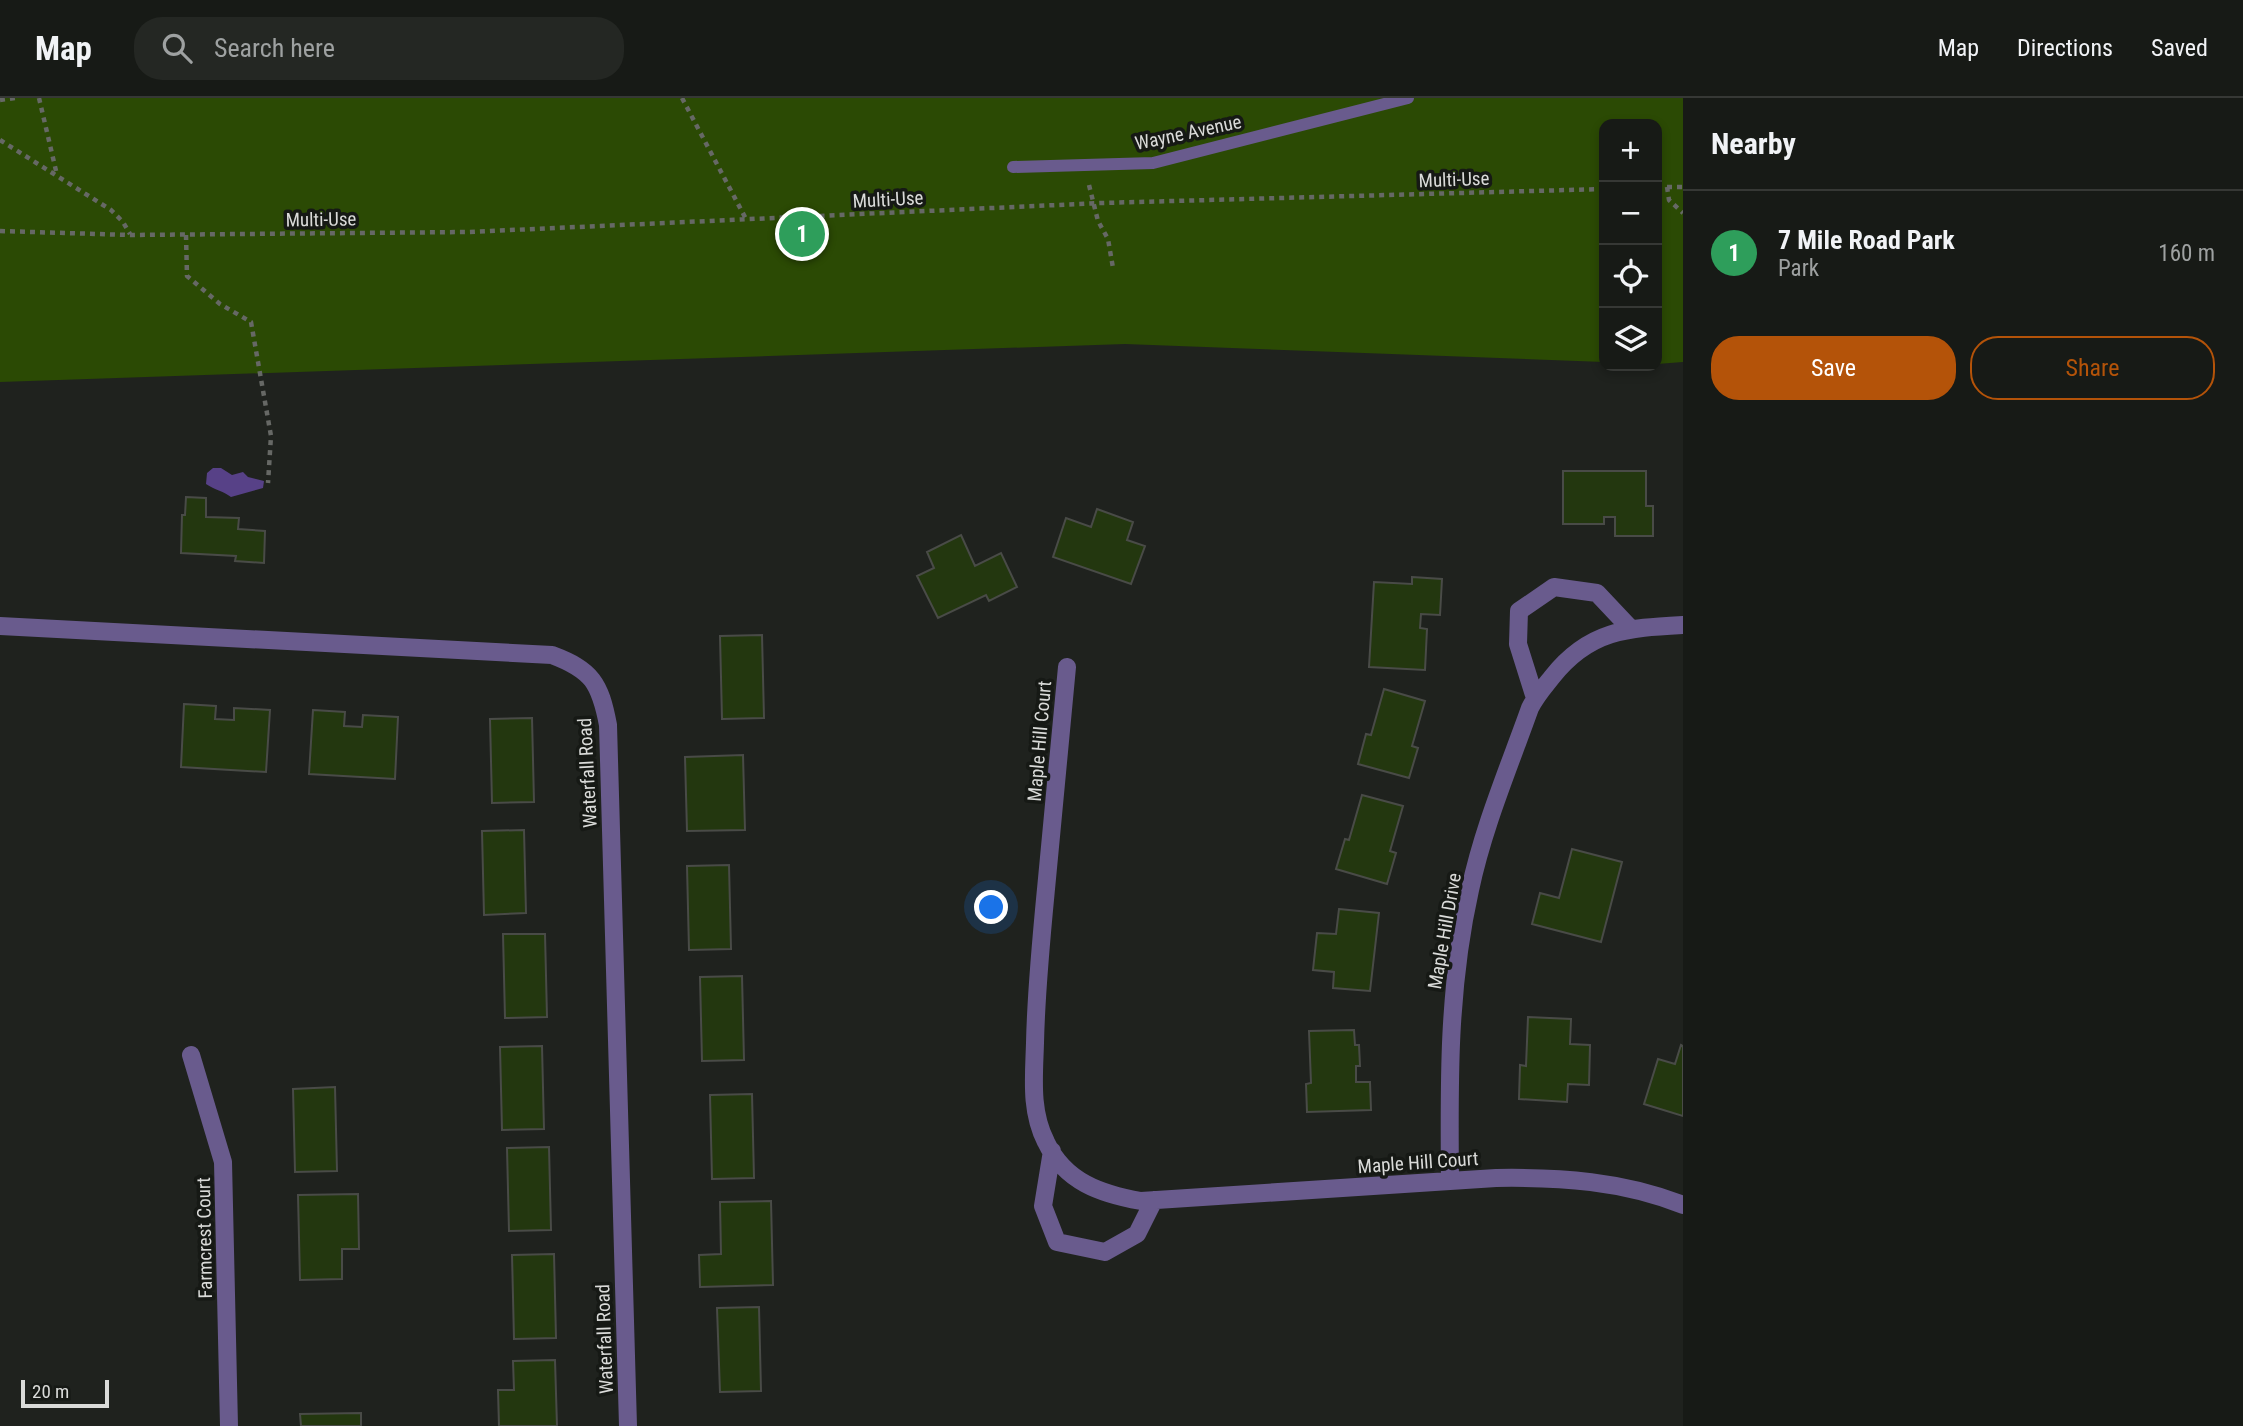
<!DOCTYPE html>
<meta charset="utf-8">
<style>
:root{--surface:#171a16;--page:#242723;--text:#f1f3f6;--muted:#9ea1a1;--line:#363835;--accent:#b45309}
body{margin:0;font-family:"Roboto Condensed",sans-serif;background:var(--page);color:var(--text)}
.controls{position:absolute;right:21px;top:21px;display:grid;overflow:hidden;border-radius:14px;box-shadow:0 4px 10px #0003}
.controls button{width:63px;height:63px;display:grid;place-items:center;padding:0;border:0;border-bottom:2px solid var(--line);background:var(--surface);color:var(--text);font:35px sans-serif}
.scale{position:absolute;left:21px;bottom:18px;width:88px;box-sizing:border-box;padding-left:7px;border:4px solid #dadbd9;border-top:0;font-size:19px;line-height:24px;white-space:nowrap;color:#dadbd9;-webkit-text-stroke:5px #161915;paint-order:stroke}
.you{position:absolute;left:992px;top:810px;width:24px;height:24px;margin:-18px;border:5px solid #fff;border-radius:50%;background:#1a73e8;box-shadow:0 0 0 10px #1a73e833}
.badge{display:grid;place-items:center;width:46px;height:46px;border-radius:50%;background:var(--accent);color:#fff;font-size:23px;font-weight:700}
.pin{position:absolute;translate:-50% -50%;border:4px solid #fff;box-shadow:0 2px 7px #0006}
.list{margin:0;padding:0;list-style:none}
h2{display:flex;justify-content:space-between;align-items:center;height:91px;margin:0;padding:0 28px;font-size:30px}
h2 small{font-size:23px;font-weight:400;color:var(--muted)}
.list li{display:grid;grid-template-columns:46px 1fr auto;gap:21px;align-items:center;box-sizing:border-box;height:126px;padding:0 28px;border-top:2px solid var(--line)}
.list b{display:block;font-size:26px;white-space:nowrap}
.list p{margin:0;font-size:23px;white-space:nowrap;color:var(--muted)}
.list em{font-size:23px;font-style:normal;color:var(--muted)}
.actions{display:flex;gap:14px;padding:21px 28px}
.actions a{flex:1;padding:16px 0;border:2px solid var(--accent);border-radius:28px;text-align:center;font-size:24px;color:var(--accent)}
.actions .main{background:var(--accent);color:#fff}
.icon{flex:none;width:38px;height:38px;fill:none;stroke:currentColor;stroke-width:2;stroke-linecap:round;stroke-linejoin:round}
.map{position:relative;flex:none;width:1683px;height:1328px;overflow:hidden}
header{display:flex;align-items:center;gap:42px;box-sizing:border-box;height:98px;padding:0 35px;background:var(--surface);border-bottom:2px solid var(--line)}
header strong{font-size:33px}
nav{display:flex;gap:38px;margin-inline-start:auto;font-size:24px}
.search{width:490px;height:63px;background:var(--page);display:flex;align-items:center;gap:18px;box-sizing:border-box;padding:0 24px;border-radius:28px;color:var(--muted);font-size:26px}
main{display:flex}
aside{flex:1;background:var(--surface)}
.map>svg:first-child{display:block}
</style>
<header>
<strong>Map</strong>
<div class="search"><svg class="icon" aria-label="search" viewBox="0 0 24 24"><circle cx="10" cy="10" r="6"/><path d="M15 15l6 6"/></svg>Search here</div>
<nav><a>Map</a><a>Directions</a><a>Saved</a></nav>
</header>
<main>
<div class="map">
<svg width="1683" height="1328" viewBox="0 0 1683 1328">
<rect width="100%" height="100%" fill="#1f221e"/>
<!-- green -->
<path fill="#2b4a04" d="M0,0H1683V264L1657,266V26H1604V264L1125,246L0,284Z"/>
<!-- water -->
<path fill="#574187" d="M213,370H221L232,377L243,374L248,379L264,383L263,390L231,399C223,393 215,392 206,386L207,375Z"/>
<!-- building -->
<path fill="#23370f" stroke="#494b47" stroke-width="2" d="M1563,373H1646V408H1653V438H1615V419H1604V426H1563Z
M186,399L206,400V419L239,420L238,431L265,433L264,465L235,463L236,458L181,455L182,417H185Z
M1097,411L1133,424L1127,442L1145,448L1131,486L1053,459L1066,420L1091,429Z
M961,437L975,468L1001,455L1017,489L989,503L986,497L938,520L917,478L934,470L927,454Z
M1412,479L1442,481L1440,517L1421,516L1420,530L1427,531L1425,572L1369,569L1374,484L1412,486Z
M762,537L764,620L722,621L720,538Z
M1384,591L1425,603L1412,648L1418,650L1409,680L1358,666L1366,636L1371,637Z
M184,606L216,608L215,621L234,622V610L270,612L266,674L181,669Z
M313,612L345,614L344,628L362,629L363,617L398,619L395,681L309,676Z
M532,620L534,704L492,705L490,621Z
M743,657L745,732L687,733L685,659Z
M1362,697L1403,708L1390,753L1396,755L1387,786L1336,771L1345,741L1349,742Z
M524,732L526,815L484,817L482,733Z
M1572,751L1622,764L1601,844L1532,826L1540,795L1559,800Z
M729,767L731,851L689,852L687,768Z
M1339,811L1379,815L1370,893L1333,890L1334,874L1313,872L1317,835L1336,836Z
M503,836H545L547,919L505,920Z
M742,878L744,962L702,963L700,879Z
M1528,919L1571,921L1570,946L1590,947L1589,987L1568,986L1567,1004L1519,1001L1520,967L1526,968Z
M1354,932L1355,947H1359L1360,968H1356V984H1370L1371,1012L1307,1014L1306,986L1311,985L1309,933Z
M1681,947L1683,948V1018L1644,1006L1658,961L1675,966Z
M542,948L544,1031L502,1032L500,949Z
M335,989L337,1073L295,1074L293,991Z
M752,996L754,1080L712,1081L710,997Z
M549,1049L551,1132L509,1133L507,1050Z
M358,1096L359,1151H342V1181L300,1182L298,1097Z
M771,1103L773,1187L700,1189L699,1157L721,1156L720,1104Z
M554,1156L556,1240L514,1241L512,1157Z
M759,1209L761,1293L720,1294L717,1210Z
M555,1262L557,1328H499L498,1292H514L513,1263Z
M361,1315V1328H301L300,1316Z"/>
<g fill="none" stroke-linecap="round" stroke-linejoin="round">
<!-- path -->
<path stroke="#666865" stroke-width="4.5" stroke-dasharray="5 5" stroke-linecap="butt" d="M39,0L57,77
M682,0L746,121
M0,2L15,0
M0,42L111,112L123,124L130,136
M1089,87L1098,123L1108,141L1113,170
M1657,89H1683
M1667,89L1669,102L1683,115
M0,133L130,137L468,134L1101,105L1604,91
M186,137L187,178L220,206L251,224L271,338L268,385"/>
<!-- service -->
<path stroke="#695b8d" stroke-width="12" d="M1013,69L1153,65L1408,0"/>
<!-- minor -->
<path stroke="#695b8d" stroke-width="18" d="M0,528L552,557C592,572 600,585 608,627L628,1328
M1067,569C1060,643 1053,717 1046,791C1041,843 1036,894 1035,945C1034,979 1030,1013 1046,1044C1065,1084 1101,1096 1141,1103L1496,1080C1560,1079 1623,1083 1683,1107
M1535,600L1518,546L1519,513L1554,489L1597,495L1630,530
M191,957L223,1064L229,1328
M1052,1053L1043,1108L1057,1144L1105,1154L1137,1136L1154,1102
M1450,1083C1449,984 1448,890 1470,792C1483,730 1509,669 1530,610C1536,598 1544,589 1552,579C1589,532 1627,530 1683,527"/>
</g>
<g text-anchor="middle" stroke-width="7" stroke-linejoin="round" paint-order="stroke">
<!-- street labels -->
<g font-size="19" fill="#dadbd9" stroke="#161915">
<text transform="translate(1188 34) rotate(-12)" y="7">Wayne Avenue</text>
<text transform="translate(1454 81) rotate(-2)" y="7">Multi-Use</text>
<text transform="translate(888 101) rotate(-3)" y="7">Multi-Use</text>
<text transform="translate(321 121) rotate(-1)" y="7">Multi-Use</text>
<text transform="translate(1039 643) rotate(-85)" y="7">Maple Hill Court</text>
<text transform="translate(587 675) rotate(-93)" y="7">Waterfall Road</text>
<text transform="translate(1444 833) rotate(-80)" y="7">Maple Hill Drive</text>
<text transform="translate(1418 1064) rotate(-4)" y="7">Maple Hill Court</text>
<text transform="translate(204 1140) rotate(-91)" y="7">Farmcrest Court</text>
<text transform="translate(604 1241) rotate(-92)" y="7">Waterfall Road</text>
</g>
</g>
</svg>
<div class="controls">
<button>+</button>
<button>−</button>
<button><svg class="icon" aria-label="locate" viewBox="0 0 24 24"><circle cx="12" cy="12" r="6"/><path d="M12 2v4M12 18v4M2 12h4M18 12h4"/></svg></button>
<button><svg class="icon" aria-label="layers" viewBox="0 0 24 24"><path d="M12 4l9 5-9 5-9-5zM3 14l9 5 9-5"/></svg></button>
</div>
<div class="scale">20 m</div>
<div class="you"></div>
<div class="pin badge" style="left:802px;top:136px;background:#2e9e5b">1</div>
</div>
<aside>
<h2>Nearby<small></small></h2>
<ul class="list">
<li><span class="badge" style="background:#2e9e5b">1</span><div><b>7 Mile Road Park</b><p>Park</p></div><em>160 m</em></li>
</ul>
<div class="actions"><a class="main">Save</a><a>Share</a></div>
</aside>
</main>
